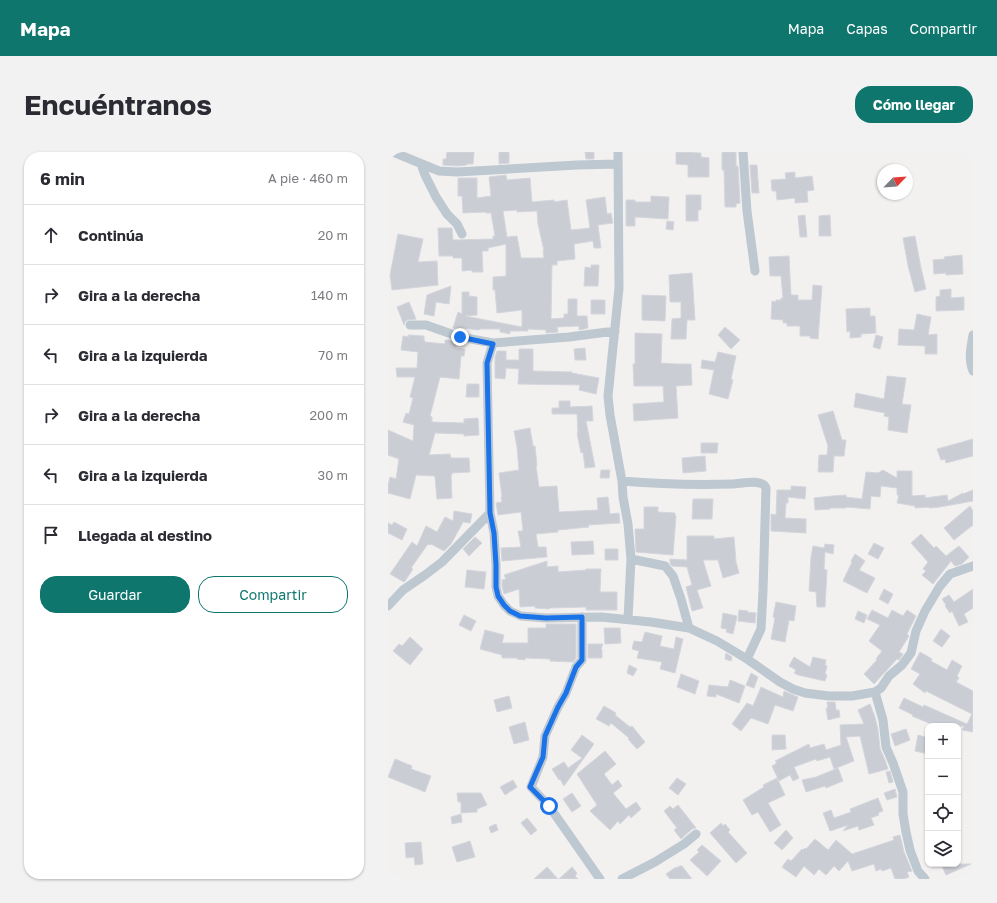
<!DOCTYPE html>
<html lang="es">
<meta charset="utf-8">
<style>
:root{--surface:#fff;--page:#f2f2f3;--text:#2b2b33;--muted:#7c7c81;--line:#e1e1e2;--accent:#0f766e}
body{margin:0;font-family:"Golos Text",sans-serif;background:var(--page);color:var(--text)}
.controls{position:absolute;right:12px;bottom:12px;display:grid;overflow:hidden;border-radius:8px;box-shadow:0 1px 3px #0004}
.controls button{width:36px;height:36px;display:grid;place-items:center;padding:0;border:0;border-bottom:1px solid var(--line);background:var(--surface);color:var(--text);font:20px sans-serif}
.compass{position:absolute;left:489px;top:12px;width:36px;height:36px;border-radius:50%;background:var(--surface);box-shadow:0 1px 3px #0004;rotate:65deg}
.stop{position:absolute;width:12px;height:12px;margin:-9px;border:3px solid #1a73e8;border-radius:50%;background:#fff}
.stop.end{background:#1a73e8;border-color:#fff;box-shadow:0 1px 4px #0008}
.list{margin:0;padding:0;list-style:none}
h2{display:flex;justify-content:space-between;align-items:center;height:52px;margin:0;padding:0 16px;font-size:17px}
h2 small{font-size:13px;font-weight:400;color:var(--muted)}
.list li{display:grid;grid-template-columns:26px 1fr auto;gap:12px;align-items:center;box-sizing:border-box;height:60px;padding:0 16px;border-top:1px solid var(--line)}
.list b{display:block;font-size:15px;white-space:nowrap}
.list em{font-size:13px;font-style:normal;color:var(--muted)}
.actions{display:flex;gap:8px;padding:12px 16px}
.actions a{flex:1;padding:9px 0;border:1px solid var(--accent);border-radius:16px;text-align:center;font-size:14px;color:var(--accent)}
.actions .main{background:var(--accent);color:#fff}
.icon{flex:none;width:22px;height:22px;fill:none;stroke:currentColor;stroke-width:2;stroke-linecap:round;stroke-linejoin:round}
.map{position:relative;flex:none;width:585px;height:727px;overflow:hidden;border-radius:16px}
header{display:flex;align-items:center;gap:24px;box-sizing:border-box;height:56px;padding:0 20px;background:var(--accent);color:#fff}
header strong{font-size:19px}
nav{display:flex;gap:22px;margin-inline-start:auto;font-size:14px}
.intro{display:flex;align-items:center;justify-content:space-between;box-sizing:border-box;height:96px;padding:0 24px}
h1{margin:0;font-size:28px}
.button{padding:10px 18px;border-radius:16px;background:var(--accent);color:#fff;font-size:14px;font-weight:700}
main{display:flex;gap:24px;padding:0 24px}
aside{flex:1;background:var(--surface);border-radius:16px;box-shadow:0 1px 3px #0004}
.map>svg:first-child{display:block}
</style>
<header>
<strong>Mapa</strong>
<nav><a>Mapa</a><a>Capas</a><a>Compartir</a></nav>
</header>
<div class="intro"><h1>Encuéntranos</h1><a class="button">Cómo llegar</a></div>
<main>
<aside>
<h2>6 min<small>A pie · 460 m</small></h2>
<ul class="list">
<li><svg class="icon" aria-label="ahead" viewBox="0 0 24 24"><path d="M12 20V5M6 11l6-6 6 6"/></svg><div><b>Continúa</b></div><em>20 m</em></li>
<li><svg class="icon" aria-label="right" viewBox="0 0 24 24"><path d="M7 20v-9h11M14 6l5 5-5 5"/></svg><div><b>Gira a la derecha</b></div><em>140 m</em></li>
<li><svg class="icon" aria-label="left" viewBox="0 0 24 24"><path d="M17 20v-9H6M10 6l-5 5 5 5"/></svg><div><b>Gira a la izquierda</b></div><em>70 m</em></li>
<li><svg class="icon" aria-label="right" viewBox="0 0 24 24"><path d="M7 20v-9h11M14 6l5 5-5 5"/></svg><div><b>Gira a la derecha</b></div><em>200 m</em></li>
<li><svg class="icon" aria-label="left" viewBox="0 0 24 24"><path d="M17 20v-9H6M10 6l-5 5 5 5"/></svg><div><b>Gira a la izquierda</b></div><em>30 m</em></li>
<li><svg class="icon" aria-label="arrive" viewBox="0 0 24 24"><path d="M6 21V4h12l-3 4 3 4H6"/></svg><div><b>Llegada al destino</b></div></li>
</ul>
<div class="actions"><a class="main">Guardar</a><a>Compartir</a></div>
</aside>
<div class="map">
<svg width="585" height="727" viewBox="0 0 585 727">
<rect width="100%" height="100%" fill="#f3f0f0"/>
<!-- building -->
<path fill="#cacdd3" stroke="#d4d6dd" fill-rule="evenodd" d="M59,0H86L85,12H79V13L69,14L55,13V7H58Z
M111,0H121V11L111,12Z
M197,0H206V7H198Z
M288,0L313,1V5L321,6V25H300V13L288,12Z
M334,0H348V14H350L352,51L348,52V55H337L336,18H334Z
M362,13H369L371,41H364Z
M407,20V26L424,24L426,38L419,39L420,50L407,51V46L389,48L388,39H384L383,28L398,27L397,21Z
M118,23L119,28L142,26L144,50L166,48V50L179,48L183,78L202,76L198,48L217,45L219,62L223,61L225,71L210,73L213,96H206L205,89L186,92L187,107L169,109V113H164L163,167L176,166V162H180V147H189V164H199L200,176L191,178V174L169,175L170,180L158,181V178L140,177V179H122V182L112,180V177H92L91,178L74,176L73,179L65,176L70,160L74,162V140H81V144L89,145V163L77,164L134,175V158L109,161L107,138H105V125L118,124V92L100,96V99H94L95,120H84V118L74,119V106H65V104H51L50,76H64L65,88L105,87V84H107L103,61H98V60L75,61L74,44H70V26H89V46L103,44L101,25ZM129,58V60L149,59L150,72L156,99H155L156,106H133L129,84L119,85L115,59Z
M298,43H313V58H310V69H298Z
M263,44L281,45L280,67L247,65V74H238V48H247V50H263Z
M417,63L419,85H412L410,64Z
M442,63L443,84H431V64Z
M279,69L286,70L285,78L278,77Z
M10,82L35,87L30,110L49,109L50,133L4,138L2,123Z
M527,84L533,116L538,137L527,140L520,114L515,86Z
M574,103L575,122L558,123V121L546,122L545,108L557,107L556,105Z
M401,104L403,143H410V148H424L425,133L434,134L430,187L422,186V184H412V174H399V171H395V168L383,167L384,149L388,150V148H393V146H395L393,124H382L381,105Z
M203,113H211L210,134H196L197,115L203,116Z
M304,121L307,168H299L298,187H283L284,167L293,166V150H282L281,123Z
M63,134L61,152L48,150L46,164L36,162L39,143Z
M563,137V146L576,145V158L548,159V145L552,144V138Z
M254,143L278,144L277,169L254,168Z
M203,148H217V162H203Z
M21,150L28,167L19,168L17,170L16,173L9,155Z
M482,156V164H487L488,181L473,182V185L462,186V179L459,180L458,157Z
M529,162L543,165L540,183L549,182V202H537V194L510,193L511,177L526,178Z
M337,175L352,188L343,197L330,183Z
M247,181L274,182L273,211L288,212H303L304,233L288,234L290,266L246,269L245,252L276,250L275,234H246L245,212H247Z
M20,183L36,184V187L37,190L57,192V188H62L69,190L68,196L77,197L76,204H73L71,227L52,225L42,264L44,265V270L76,271V267L90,266L91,283L76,284V282L47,281L41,303L62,302L63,306H81L82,320L64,321V323H63L64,346L49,347L47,325L46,324L28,323L22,347L0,341V333L2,325L8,327L11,307L0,303V278L25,289L26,273L15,270L18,261L21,262L25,246L22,245L27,225H9L8,216H29L30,200L13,198L15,184L21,185Z
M488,183L495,185L492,197L485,195Z
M197,196L198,208H187L186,197Z
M131,197H145V219L184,220V221L211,226L208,242L191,238L192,233L130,232L131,217L118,216L117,227L107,226V205L109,199H118V208H131Z
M330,200L348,204L343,227L345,228L340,247L321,242L326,218L313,216L314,208L327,210Z
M499,224L518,226L514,252L523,253L519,281L500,278L501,265L496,264L497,261L466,255L468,241L496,247Z
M79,232H91V245H78Z
M171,249H182V255L204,254L205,269H198L207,315L197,316L195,300L193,301L189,281H190L189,262H164V256H171Z
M445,259L454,288H458L456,304H446L445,320H430L431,303H439L440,294L430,263Z
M142,276L145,294H147L149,314H148L151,335L169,334L171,360L210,358L209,346L220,345L222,362L231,361L232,371L200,373L201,375L170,378V380L148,382L150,395H158L159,405L114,409L113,396L133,395L130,379H135L133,360L110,363L108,351L114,350L113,345H114L111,321L131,318L129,295L126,279Z
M585,287V304L558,311L557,307L553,308L549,297Z
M313,291H330L329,301H313Z
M317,304L318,319L295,321L294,306Z
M213,318H222L221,326H212Z
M495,318L509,326V319H524V344L537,343V346L559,343L560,349L575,341V342L585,338V349L552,355L541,356V355L527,356V354L509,351L511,343H509V336L493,334L492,345L483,344L482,357L458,355V356H442V357L427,358L426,346L444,344L458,343V345L474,347L478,320L490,321Z
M403,334L418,335L417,347L400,345V351H398L397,366L418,367V381L383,379V362L388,363L389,338H403Z
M305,347H325L324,367H304Z
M582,354L585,359V373L566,388L556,376Z
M256,355H270V360L287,361V363L288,364L285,403L248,400L247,377H256Z
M66,359L84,362L82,371L75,370L63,392L56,399L43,392L42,393L40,392L23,416L25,417L17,429L16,430L2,422L24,390L29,394L38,374L49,380L57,365L65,369Z
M6,370L19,377L14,388L0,381V371L4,373Z
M533,382L546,396L548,394L558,404L571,394L581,405L574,412L567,414L563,409L545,432L534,423L538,419L535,417L540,410L523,391Z
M299,384H326V387L346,385L348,410L351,421L335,426L330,408H315L323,434L309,438L315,456L304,459L298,435L304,433L299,415L284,414L282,411V407L299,408Z
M87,385L94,391L81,404L75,397Z
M205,389L206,402L184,403L183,390Z
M486,391L496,396L490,407L480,402Z
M437,392L446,393L445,402L437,400L436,417L439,418L437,455H429L428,440L421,439L423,405L425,394L436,396Z
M217,397H230V408H217Z
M467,402L477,409L471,418L487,426L479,441L455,429L464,410L463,409Z
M159,409V415L170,414V420L198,418V417H213L212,440H229V458H198V455L162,456L161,457L147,456V454L132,455L131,437L116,442L114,434V428L118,427L116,423Z
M79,418L98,420L96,437L77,435Z
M496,437L505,442L500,452L491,447Z
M585,437V456L576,462L580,470L571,474L564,459L562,461L557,454L558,453L554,447L561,443L566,450Z
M388,450L408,454L406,469L401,468L397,490L383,487L387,466L385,465Z
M351,458L360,459L359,460L368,461L367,471L350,469Z
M484,458L500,466L504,458L515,464L519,458L528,464L519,482L521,484L511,500L515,502L511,508L509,507L486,532L476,522L489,508L488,507L494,499L481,489L492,473L479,467Z
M470,459L479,463L476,471L467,467Z
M335,461L349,464L345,482L338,480L339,477L333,476Z
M76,463L88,469L83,479L71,473Z
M158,472H188V506L185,510L162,509V507L137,506V508L129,507V506H114V503L92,497L97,478L116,483L114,491H140V476H158Z
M216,476H232L233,491L217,492Z
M553,477L562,484L554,495L545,489Z
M257,480L274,484L272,494L286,497L288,485L295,487L287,521L272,517L274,510L249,506L251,499L244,497L246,489L254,490Z
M22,485L35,497L22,513L5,499L11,492L14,494Z
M200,492H215L213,497L214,498V506H200Z
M532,500L544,507L543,509L559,518L564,508L574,514L569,524L571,526L568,530L585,539V580L574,578L576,574H548L524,564L525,563L511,556L516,546L535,555L536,553L579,572L584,562L538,539L537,541L525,532L532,522L523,517Z
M338,501L344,505L343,509L337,507Z
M406,505L422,515L425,505L438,508L437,513L439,514L437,522L439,523L437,529L410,523L406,521L408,518L401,514Z
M241,513L249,517L245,524L239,521Z
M363,521L370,525L366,536L358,533Z
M293,522L311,529L307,542L289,535Z
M342,528L357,534L351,551L328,542V545L319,544L321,533L340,535Z
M373,535L395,545L396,539L410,545L405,559L387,553L380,572L363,566L353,579L344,572L359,551L365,554Z
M121,544L124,556L109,560L106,548Z
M439,550H447L448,558H451L452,565L440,568L438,556H440Z
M482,552L487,565L490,578L492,597L497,608L500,617L481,622L472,584L458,585L466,609L446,617L442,605L429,609L428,607L406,615L411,626L405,629L402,623L391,629L384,614L389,611L387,609L421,592L422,596L436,592L438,598L453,593L452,573L476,572L470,558Z
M216,554L228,561L227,563L242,575L244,574L257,590L249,597L240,587L241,586L223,571L221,574L208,567Z
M137,570L141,588L126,592L121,575Z
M518,577L522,588L507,594L503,582Z
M194,583L206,592L176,634L172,627L171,628L164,617L176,610L180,616L194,606L183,598Z
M384,583H397L398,597L384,598Z
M530,583L537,585L540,589V602L527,599Z
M217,599L228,612L216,622L224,633L230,628L234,634L225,641L238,657L248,650L253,657L243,666L241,663L232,672L230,669L222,678L202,659L209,653L189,622Z
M7,607L24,614L23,617L43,624L37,640L0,625Z
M450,616L455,629L438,636L437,634L418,640L414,628L428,625Z
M502,619L505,630L501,631L498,620Z
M289,626L298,632L290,643L281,636Z
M389,626L397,643L380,651L393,673L382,680L370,660L364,663L355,648L376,635L375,633Z
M125,628L129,635L117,643L112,635Z
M507,637L509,645L499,648L496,641Z
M69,641H93L99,653L89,657V660L73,661V650H70Z
M184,641L193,654L184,660L175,647Z
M490,646L495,659L490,661L491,663L483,666L486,673L471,678L470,674L455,679L460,673L442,679L435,661L443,658L446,666L463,660L462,657Z
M290,653L308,676L304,677L293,687L286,678L289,676L276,659L282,654L285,657Z
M73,662L74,670L64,672L63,665Z
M139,666L149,678L143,683L133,671Z
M333,671L335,674L337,672L342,678L340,680L359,701L348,711L322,681Z
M108,672L110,678L103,681L101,675Z
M398,678L405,686L394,698L386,691Z
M512,683L516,700L524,719L519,720L521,725L516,727H507L503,716L494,719L493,717L488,719L486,712L464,719L460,709L451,719L446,714L438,723L431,717L426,723L416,714L408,725L394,715L400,707L403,709L414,697L415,698L417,696L418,697L427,687L440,698L448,688L464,702L506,688L505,685Z
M82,689L87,705L69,710L64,695Z
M33,690L35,712L27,713L26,705L18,706L17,691Z
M314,693L333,709L319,724L302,708L311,700L309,698Z
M553,712H583L558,723Z
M292,714H294L304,727H282L278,722L288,715V716Z
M159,715L170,727H146Z
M184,715L189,721L187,724L190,727H171Z"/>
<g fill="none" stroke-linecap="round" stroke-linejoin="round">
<!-- street -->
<path stroke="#bdc8d1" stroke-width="9" d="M5,0L51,19L69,20L189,13L230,12
M230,0L231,136L220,244L222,263L234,329L235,345L240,372L243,407L240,467
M355,0L359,59L367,119
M33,12L37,23L48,45L59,62L69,72L74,82
M22,173H38L72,185L105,191L181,185L227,179
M585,183C583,195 580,207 585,219
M234,329C270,332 307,333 344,332C353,332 374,326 378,336L375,439L373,477L359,507
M102,361L106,381L108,413V435L110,444L116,453L122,459L133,464L158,466L213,465L263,470L301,476L329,489L359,507L392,530L405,537L417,541L441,544H464L487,540L493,536L501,524L514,513L523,501L528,479L537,459L552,434L562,422L585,414
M243,407L277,414L285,424L293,447L301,476
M0,454L15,438L37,423L54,410L102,361L99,211L105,191
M194,465V508L188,515L178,541L170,555L157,584L155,605L143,635L161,654L212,727
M487,540L495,568L498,595L505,611L515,640V662L518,680L522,698L530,719L537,727
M234,727L267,710L296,692L308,682"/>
</g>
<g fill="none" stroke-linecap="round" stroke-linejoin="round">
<!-- route -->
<path stroke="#1a73e8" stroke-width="5" d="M72,185L105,192L99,211L102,361L106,381L108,413V435L110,444L116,453L122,459L132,464L158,466L194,465V508L188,515L178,541L170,555L157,584L155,605L142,635L161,654"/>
</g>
</svg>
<div class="controls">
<button>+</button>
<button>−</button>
<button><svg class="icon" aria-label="locate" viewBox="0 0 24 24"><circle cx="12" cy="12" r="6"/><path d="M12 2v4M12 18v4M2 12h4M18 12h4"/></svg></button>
<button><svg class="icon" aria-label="layers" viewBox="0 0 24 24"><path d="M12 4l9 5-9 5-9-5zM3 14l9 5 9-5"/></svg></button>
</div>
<svg class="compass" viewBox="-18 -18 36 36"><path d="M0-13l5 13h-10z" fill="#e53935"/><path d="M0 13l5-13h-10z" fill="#7c7c81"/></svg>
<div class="stop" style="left:161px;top:654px"></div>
<div class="stop end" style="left:72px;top:185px"></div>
</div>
</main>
